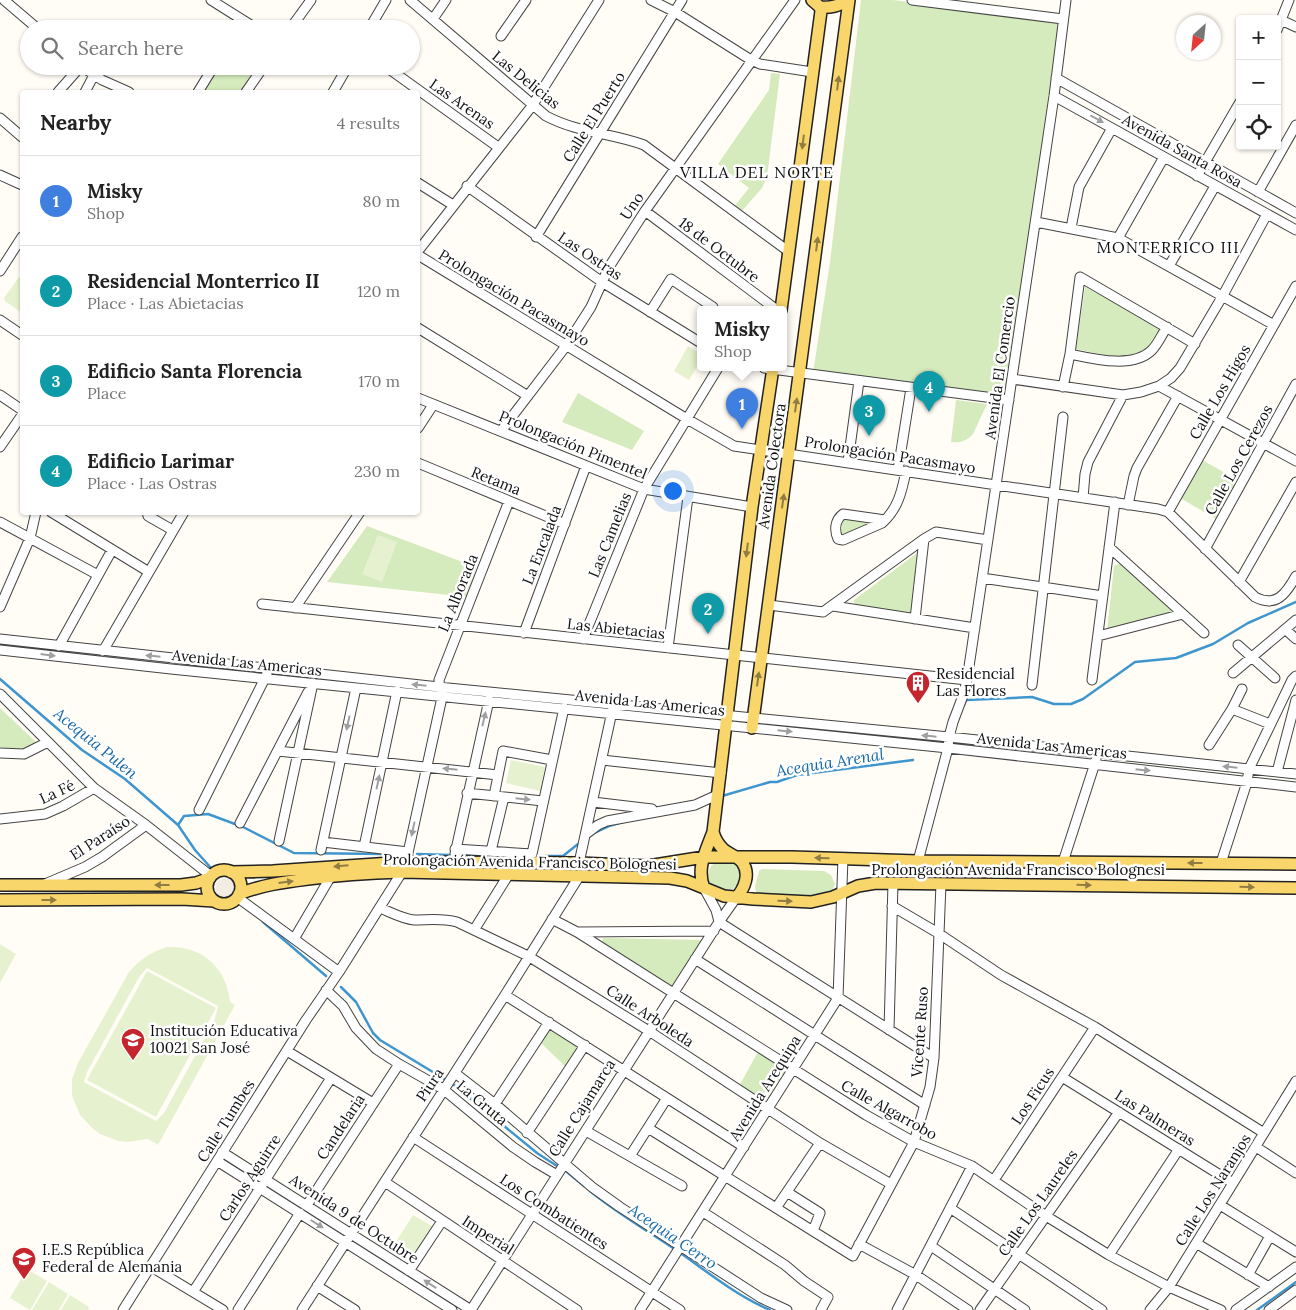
<!DOCTYPE html>
<meta charset="utf-8">
<style>
:root{--surface:#fff;--page:#f6f6f6;--text:#222;--muted:#767676;--line:#e0e0e0;--accent:#db2777}
body{margin:0;font-family:Lora,serif;background:var(--page);color:var(--text)}
.controls{position:absolute;right:15px;top:15px;display:grid;overflow:hidden;border-radius:5px;box-shadow:0 1px 4px #0004}
.controls button{width:45px;height:45px;display:grid;place-items:center;padding:0;border:0;border-bottom:1px solid var(--line);background:var(--surface);color:var(--text);font:25px sans-serif}
.compass{position:absolute;left:1176px;top:15px;width:45px;height:45px;border-radius:50%;background:var(--surface);box-shadow:0 1px 4px #0004;rotate:207deg}
.you{position:absolute;left:672px;top:490px;width:18px;height:18px;margin:-12px;border:4px solid #fff;border-radius:50%;background:#1a73e8;box-shadow:0 0 0 8px #1a73e833}
.badge{display:grid;place-items:center;width:32px;height:32px;border-radius:50%;background:var(--accent);color:#fff;font-size:16px;font-weight:700}
.pin{position:absolute;translate:-50% -41px;filter:drop-shadow(0 1px 2px #0008)}
.pin::after{content:'';position:absolute;top:26px;width:18px;height:15px;background:inherit;clip-path:polygon(0 0,100% 0,50% 100%)}
.popup{position:absolute;left:697px;top:306px;width:90px;height:65px;box-sizing:border-box;display:grid;place-content:center;border-radius:5px;background:var(--surface);filter:drop-shadow(0 1px 4px #0005);font-size:16px;white-space:nowrap;color:var(--muted)}
.popup b{font-size:19px;color:var(--text)}
.popup::after{content:'';position:absolute;left:50%;top:100%;margin-left:-10px;border:10px solid transparent;border-top-color:var(--surface)}
.list{margin:0;padding:0;list-style:none}
h2{display:flex;justify-content:space-between;align-items:center;height:65px;margin:0;padding:0 20px;font-size:21px}
h2 small{font-size:16px;font-weight:400;color:var(--muted)}
.list li{display:grid;grid-template-columns:32px 1fr auto;gap:15px;align-items:center;box-sizing:border-box;height:90px;padding:0 20px;border-top:1px solid var(--line)}
.list b{display:block;font-size:19px;white-space:nowrap}
.list p{margin:0;font-size:16px;white-space:nowrap;color:var(--muted)}
.list em{font-size:16px;font-style:normal;color:var(--muted)}
.icon{flex:none;width:28px;height:28px;fill:none;stroke:currentColor;stroke-width:2;stroke-linecap:round;stroke-linejoin:round}
.map{position:relative;flex:none;width:1296px;height:1310px;overflow:hidden}
.search{position:absolute;background:var(--surface);box-shadow:0 1px 4px #0004;left:20px;top:20px;width:400px;height:55px;display:flex;align-items:center;gap:12px;box-sizing:border-box;padding:0 18px;border-radius:28px;color:var(--muted);font-size:19px}
.panel{position:absolute;background:var(--surface);box-shadow:0 1px 4px #0004;left:20px;top:90px;width:400px;height:425px;border-radius:5px}
.map>svg:first-child{display:block}
</style>
<div class="map">
<svg width="1296" height="1310" viewBox="0 0 1296 1310">
<rect width="100%" height="100%" fill="#fffdf5"/>
<!-- green -->
<path fill="#d5ebbd" d="M861,0H893L1059,22L1007,397L813,373L830,262Z
M220,66H258L240,92H203Z
M771,73L780,74L767,177L762,188L740,213L733,208L749,188L718,164L769,90Z
M1085,287L1162,329C1158,335 1154,344 1148,348C1128,365 1099,353 1076,349Z
M578,393L644,431L632,450L562,422Z
M956,400L987,404L973,434C967,441 960,443 951,442Z
M1202,460L1240,481L1218,520L1180,498Z
M843,516L875,520V525L844,537L838,530Z
M367,526L476,567L468,597L327,582Z
M917,553L919,554L911,613L855,606L854,600Z
M1122,563L1172,610L1171,613L1107,631L1114,566Z
M0,708L37,743L21,750L0,747Z
M708 876a16 16 0 1 1 32 0a16 16 0 1 1-32 0Z
M762,869L824,871L831,875L835,884L831,893L824,896L760,895L756,893L755,886L759,871Z
M603,938L701,940L702,943L675,986L672,987L602,942Z
M549,1028L580,1047L568,1069L541,1043Z
M758,1052L790,1072L770,1104L739,1086Z"/>
<!-- pitch -->
<path fill="#e6f2cf" fill-rule="evenodd" d="M19,277L22,280V313L5,301L4,298Z
M688,346L701,354V360L689,380L674,371Z
M378,535L397,542L382,582L362,574Z
M511,760L545,767L540,791L506,783Z
M0,944L16,954L0,983Z
M167,947C202,945 227,968 230,1002L235,1005L158,1145L148,1139L127,1142L118,1141L100,1134L92,1128L80,1115L72,1096V1079L78,1063L129,972C140,959 151,952 167,947ZM147,968L218,1006L215,1019L164,1113L156,1121L84,1082L87,1072L139,977Z
M147,971L216,1008L156,1117L87,1080Z
M413,1215L434,1227L415,1258L394,1245Z
M27,1269L47,1281L30,1310L10,1298Z
M49,1282L68,1294L59,1310H32Z
M70,1295L89,1307L88,1310H61Z"/>
<!-- plaza -->
<path fill="#f1ede2" d="M215 888a10 10 0 1 1 20 0a10 10 0 1 1-20 0Z"/>
<g fill="none" stroke-linecap="round" stroke-linejoin="round">
<!-- stream -->
<path stroke="#3f96cf" stroke-width="2.5" d="M0,679L82,750L125,779L178,825L195,850L211,868
M964,705L966,700L1032,697L1054,704H1071L1083,699L1135,662L1176,658L1213,644L1248,623L1296,602
M722,796L770,782H777L797,775L913,760
M178,825L184,816L208,814L243,827L294,853L385,854
M596,832L609,826L623,822
M417,854L450,855
M460,855L506,857
M534,856H563L578,844
M263,922L326,976
M341,987L356,1002L373,1033L380,1040L446,1080
M454,1085L537,1153L557,1166
M567,1172L584,1186
M590,1191C618,1214 650,1232 679,1252C709,1273 737,1296 770,1310
M1257,1310L1296,1282"/>
<defs>
<path id="minor" d="M4,0L38,29
M211,0L257,29
M410,0L546,116C578,133 612,133 644,145L788,251
M651,0L675,12L751,60L760,64L812,72
M912,0L1063,19
M433,19L446,0
M1281,20L1296,27
M238,29L243,20
M290,29L311,0
M369,29L386,0
M1277,30L1289,0
M501,36L526,0
M81,66L102,80L129,92
M385,66L498,147
M1056,78L1296,213
M58,92L81,66
M85,92L94,75
M198,92L214,66
M246,92L264,66
M333,92L348,66
M1054,96L1296,230
M0,118L22,137
M0,175L22,185
M1197,176L1240,102
M418,183L453,205
M467,186L602,282L701,343
M1258,192L1296,125
M645,211L777,310
M1036,222L1118,238L1274,325
M1071,228L1079,187L1112,128
M536,237L682,0
M1118,238L1164,157
M418,251L532,106L599,0
M418,255L687,419L734,446L1158,509L1168,512L1255,597C1276,608 1286,594 1296,576
M1169,266L1215,186
M0,271L22,237
M650,312L671,279L713,307
M0,320L22,335
M418,328L528,396
M1070,354C1094,359 1133,369 1152,350C1158,344 1162,334 1167,327
M764,368L1009,400
M1012,379L1123,395L1141,392L1159,386L1171,378L1180,368L1222,297L1267,214
M1159,386L1296,461
M1063,387L1070,354L1080,277L1195,344
M0,395L22,410
M418,398L644,489L752,507
M418,428L433,405
M501,431L566,346L591,307L609,267L645,211L795,0
M0,447L22,415
M848,462L859,381
M418,463L565,524
M898,470L911,388
M1083,498L1085,474L1088,462L1123,395
M1128,505L1134,476L1137,468L1178,396
M51,512L149,572
M147,512L148,516L169,528
M1168,512L1296,286
M885,520L843,514C835,520 834,530 838,539L843,540L882,523C898,509 902,491 906,471
M0,522L98,575
M1109,547L1204,633
M1205,549L1296,384
M982,578L1103,596
M1239,582L1296,482
M262,604L967,680
M769,605L823,612L924,539L936,532L988,540
M833,606L975,628
M0,607L30,538L36,512
M295,608L360,512
M915,619L924,539
M1286,630L1296,639
M524,633L586,466
M1098,636L1183,614
M0,639L448,688L949,737L1296,774
M583,639L644,489L718,368
M1238,645L1275,678
M59,646L112,550
M668,648L688,497
M0,650L171,669L948,748L1296,787
M103,651L184,512
M1233,673L1296,620
M1092,680L1115,502
M1032,685L1063,417
M0,694L94,788L146,825L211,876
M1232,709L1270,724
M1209,745L1232,709L1242,689
M278,751L498,775
M0,753L24,754L48,742
M602,760L721,773
M1277,772L1296,700
M467,793L543,801
M494,796L503,751L552,760
M593,802L652,809
M199,810L267,674
M0,819L45,814L63,806L94,788
M240,823L308,692
M586,834L598,825L607,821L695,805L717,795
M279,841L313,683
M323,842L408,852
M364,847L397,691
M455,849L532,854L564,708
M321,850L356,688
M491,851L504,797
M455,854L489,700
M918,861L948,748L949,737L953,722L964,693L967,680L1054,96L1066,0
M406,862L441,702L439,680L509,501
M1063,862L1096,760
M579,863L613,707
M1221,863L1247,782L1249,769L1292,680L1296,676
M45,884L85,867L102,857L146,825
M704,888L716,910L719,922
M237,897L339,972
M892,906L938,933L1001,975L1095,1027L1264,1133
M380,908C390,912 403,919 414,920C429,920 442,918 457,922L528,956L649,1031L820,1143L891,1184
M552,919L577,932L866,1115L914,1142L972,1166L1046,1216L1109,1255L1169,1287L1221,1310
M719,922L934,1058
M474,930L509,874
M577,932L714,931
M294,939L331,876
M695,959L925,1105
M326,990L343,1006L356,1028L376,1049L399,1064L443,1089L513,1147L535,1162L557,1175
M505,995L744,1147
M889,1030L893,883
M287,1051L373,1103
M455,1073L495,1104L592,1187L620,1207L761,1298L787,1310
M1062,1077L1233,1183
M495,1104L549,1022
M648,1128L853,1256L914,1142L930,1087L934,1058L941,884
M586,1131L682,1186
M527,1133L585,1045
M413,1137L680,1310
M1256,1147L1296,1173
M222,1152L471,1310
M630,1156L667,1098
M217,1161L452,1310
M994,1180L1095,1027
M385,1182L577,1310
M787,1192L820,1213L813,1231
M307,1205L399,1064
M1220,1205L1296,1252
M776,1208L820,1143
M950,1208L1102,1310
M703,1212L785,1265L804,1281L828,1297L821,1310
M1196,1243L1269,1287
M859,1244L916,1275L968,1310
M931,1246L1025,1310
M1109,1255L1179,1149
M150,1266L223,1310
M409,1271L442,1221
M1248,1275L1270,1236
M317,1286L355,1310
M193,1292L331,1078
M123,1310L306,1020L339,972L402,872
M238,1310L300,1213
M302,1310L505,995L580,875
M471,1310L719,922L736,898
M640,1310L838,998L843,858
M897,1310L972,1166
M980,1310L1119,1112
M1150,1310L1169,1287L1296,1081
M1236,1310L1296,1267
M1269,1310L1296,1290"/>
<path id="major" d="M820,7C831,8 838,6 848,0
M781,310L821,11L820,7L812,0
M752,728L849,0
M713,832C715,839 718,844 723,849C728,854 737,856 742,862C751,874 744,889 736,898
M207 887a17 17 0 1 1 34 0a17 17 0 1 1-34 0Z
M231,872L273,871L406,862L579,863L648,866L704,857H792L918,861L1296,864
M0,885H181L196,883L210,878
M704,888C696,868 706,851 713,832L752,507L773,368
M239,894C262,885 284,882 308,879C339,875 370,873 402,872L670,878L687,881L724,896L753,899L811,902L833,897L858,886L876,883L1296,888
M0,900L182,899L214,901"/>
</defs>
<!-- minor casing -->
<use href="#minor" stroke="#444" stroke-width="11"/>
<!-- major casing -->
<use href="#major" stroke="#222" stroke-width="14"/>
<!-- minor -->
<use href="#minor" stroke="#fff" stroke-width="9"/>
<!-- major -->
<use href="#major" stroke="#f9d66b" stroke-width="11"/>
</g>
<!-- one-way arrows -->
<defs><path id="oneway-solid" d="M-6-.8H1V-3.2L6.5 0L1 3.2V.8H-6Z" transform="scale(1.25)"/></defs>
<g fill="#917d42">
<use href="#oneway-solid" transform="translate(838 83) rotate(-83)"/>
<use href="#oneway-solid" transform="translate(803 142) rotate(97)"/>
<use href="#oneway-solid" transform="translate(817 244) rotate(-83)"/>
<use href="#oneway-solid" transform="translate(796 405) rotate(-82)"/>
<use href="#oneway-solid" transform="translate(783 501) rotate(-82)"/>
<use href="#oneway-solid" transform="translate(747 550) rotate(97)"/>
<use href="#oneway-solid" transform="translate(758 679) rotate(-82)"/>
<use href="#oneway-solid" transform="translate(822 858) rotate(-179)"/>
<use href="#oneway-solid" transform="translate(1195 863) rotate(-180)"/>
<use href="#oneway-solid" transform="translate(341 866) rotate(175)"/>
<use href="#oneway-solid" transform="translate(286 882) rotate(-7)"/>
<use href="#oneway-solid" transform="translate(162 885) rotate(180)"/>
<use href="#oneway-solid" transform="translate(1084 885) rotate(1)"/>
<use href="#oneway-solid" transform="translate(1247 887) rotate(1)"/>
<use href="#oneway-solid" transform="translate(49 900)"/>
<use href="#oneway-solid" transform="translate(785 901) rotate(2)"/>
</g>
<g fill="#a0a0a0">
<use href="#oneway-solid" transform="translate(1097 119) rotate(29)"/>
<use href="#oneway-solid" transform="translate(48 655) rotate(7)"/>
<use href="#oneway-solid" transform="translate(153 656) rotate(-174)"/>
<use href="#oneway-solid" transform="translate(419 685) rotate(-174)"/>
<use href="#oneway-solid" transform="translate(484 719) rotate(-77)"/>
<use href="#oneway-solid" transform="translate(348 723) rotate(102)"/>
<use href="#oneway-solid" transform="translate(785 731) rotate(6)"/>
<use href="#oneway-solid" transform="translate(929 736) rotate(-174)"/>
<use href="#oneway-solid" transform="translate(1230 767) rotate(-174)"/>
<use href="#oneway-solid" transform="translate(450 769) rotate(-174)"/>
<use href="#oneway-solid" transform="translate(1143 770) rotate(6)"/>
<use href="#oneway-solid" transform="translate(378 782) rotate(-78)"/>
<use href="#oneway-solid" transform="translate(523 799) rotate(6)"/>
<use href="#oneway-solid" transform="translate(413 829) rotate(102)"/>
<use href="#oneway-solid" transform="translate(317 1224) rotate(32)"/>
<use href="#oneway-solid" transform="translate(430 1284) rotate(-147)"/>
</g>
<!-- icons -->
<defs>
<symbol id="building-pin" viewBox="-11 -11 22 30"><path d="M0 17L-7.5 6A9.5 9.5 0 1 1 7.5 6Z" fill="#c4262e" stroke="#fff"/><path d="M-4-6H4V6H1V3H-1V6H-4ZM-2.5-4.3h1.7v1.8h-1.7ZM.8-4.3h1.7v1.8H.8ZM-2.5-1h1.7V.8h-1.7ZM.8-1h1.7V.8H.8Z" fill="#fff"/></symbol>
<symbol id="school-pin" viewBox="-11 -11 22 30"><path d="M0 17L-7.5 6A9.5 9.5 0 1 1 7.5 6Z" fill="#c4262e" stroke="#fff"/><path d="M0-5L7-2L0 1L-7-2ZM-4 1L0 2.5L4 1V4Q0 6-4 4Z" fill="#fff"/></symbol>
<symbol id="university-pin" viewBox="-11 -11 22 30"><path d="M0 17L-7.5 6A9.5 9.5 0 1 1 7.5 6Z" fill="#c4262e" stroke="#fff"/><path d="M0-5L7-2L0 1L-7-2ZM-4 1L0 2.5L4 1V4Q0 6-4 4Z" fill="#fff"/></symbol>
</defs>
<g fill-rule="evenodd">
<use href="#building-pin" x="904" y="669" width="28" height="38"/>
<use href="#school-pin" x="119" y="1026" width="28" height="38"/>
<use href="#university-pin" x="10" y="1245" width="28" height="38"/>
</g>
<g text-anchor="middle" stroke-width="5" stroke-linejoin="round" paint-order="stroke">
<!-- street labels -->
<g font-size="15" fill="#111" stroke="#fff">
<text transform="translate(526 80) rotate(39)" y="5">Las Delicias</text>
<text transform="translate(462 104) rotate(35)" y="5">Las Arenas</text>
<text transform="translate(594 117) rotate(-58)" y="5">Calle El Puerto</text>
<text transform="translate(1182 151) rotate(29)" y="5">Avenida Santa Rosa</text>
<text transform="translate(632 206) rotate(-56)" y="5">Uno</text>
<text transform="translate(719 250) rotate(37)" y="5">18 de Octubre</text>
<text transform="translate(590 256) rotate(34)" y="5">Las Ostras</text>
<text transform="translate(514 298) rotate(31)" y="5">Prolongación Pacasmayo</text>
<text transform="translate(1000 368) rotate(-82)" y="5">Avenida El Comercio</text>
<text transform="translate(1220 392) rotate(-60)" y="5">Calle Los Higos</text>
<text transform="translate(573 445) rotate(22)" y="5">Prolongación Pimentel</text>
<text transform="translate(890 455) rotate(9)" y="5">Prolongación Pacasmayo</text>
<text transform="translate(1239 460) rotate(-61)" y="5">Calle Los Cerezos</text>
<text transform="translate(772 466) rotate(-82)" y="5">Avenida Colectora</text>
<text transform="translate(496 481) rotate(22)" y="5">Retama</text>
<text transform="translate(610 535) rotate(-68)" y="5">Las Camelias</text>
<text transform="translate(542 545) rotate(-69)" y="5">La Encalada</text>
<text transform="translate(458 593) rotate(-68)" y="5">La Alborada</text>
<text transform="translate(616 629) rotate(6)" y="5">Las Abietacias</text>
<text transform="translate(247 663) rotate(6)" y="5">Avenida Las Americas</text>
<text transform="translate(650 703) rotate(6)" y="5">Avenida Las Americas</text>
<text transform="translate(1052 746) rotate(6)" y="5">Avenida Las Americas</text>
<text transform="translate(57 792) rotate(-25)" y="5">La Fé</text>
<text transform="translate(100 838) rotate(-33)" y="5">El Paraíso</text>
<text transform="translate(530 862) rotate(1)" y="5">Prolongación Avenida Francisco Bolognesi</text>
<text x="1018" y="875">Prolongación Avenida Francisco Bolognesi</text>
<text transform="translate(650 1016) rotate(33)" y="5">Calle Arboleda</text>
<text transform="translate(920 1032) rotate(-86)" y="5">Vicente Ruso</text>
<text transform="translate(430 1085) rotate(-56)" y="5">Piura</text>
<text transform="translate(765 1088) rotate(-58)" y="5">Avenida Arequipa</text>
<text transform="translate(1033 1096) rotate(-57)" y="5">Los Ficus</text>
<text transform="translate(482 1103) rotate(40)" y="5">La Gruta</text>
<text transform="translate(582 1108) rotate(-58)" y="5">Calle Cajamarca</text>
<text transform="translate(889 1110) rotate(29)" y="5">Calle Algarrobo</text>
<text transform="translate(1155 1118) rotate(32)" y="5">Las Palmeras</text>
<text transform="translate(226 1121) rotate(-58)" y="5">Calle Tumbes</text>
<text transform="translate(341 1127) rotate(-57)" y="5">Candelaria</text>
<text transform="translate(250 1178) rotate(-57)" y="5">Carlos Aguirre</text>
<text transform="translate(1213 1190) rotate(-58)" y="5">Calle Los Naranjos</text>
<text transform="translate(1038 1203) rotate(-55)" y="5">Calle Los Laureles</text>
<text transform="translate(554 1212) rotate(33)" y="5">Los Combatientes</text>
<text transform="translate(354 1219) rotate(33)" y="5">Avenida 9 de Octubre</text>
<text transform="translate(488 1235) rotate(33)" y="5">Imperial</text>
</g>
<!-- poi labels -->
<g font-size="15" fill="#111" stroke="#fff" text-anchor="start">
<text x="936" y="679">Residencial<tspan x="936" dy="17">Las Flores</tspan></text>
<text x="150" y="1036">Institución Educativa<tspan x="150" dy="17">10021 San José</tspan></text>
<text x="42" y="1255">I.E.S República<tspan x="42" dy="17">Federal de Alemania</tspan></text>
</g>
<!-- neighbourhood labels -->
<g font-size="16" letter-spacing="1" fill="#111" stroke="#fff">
<text x="757" y="178">VILLA DEL NORTE</text>
<text x="1168" y="253">MONTERRICO III</text>
</g>
<!-- water labels -->
<g font-size="16" font-style="italic" fill="#1768a6" stroke="#fff">
<text transform="translate(96 743) rotate(39)" y="6">Acequia Pulen</text>
<text transform="translate(830 762) rotate(-9)" y="6">Acequia Arenal</text>
<text transform="translate(673 1236) rotate(34)" y="6">Acequia Cerro</text>
</g>
</g>
</svg>
<div class="controls">
<button>+</button>
<button>−</button>
<button><svg class="icon" aria-label="locate" viewBox="0 0 24 24"><circle cx="12" cy="12" r="6"/><path d="M12 2v4M12 18v4M2 12h4M18 12h4"/></svg></button>
</div>
<svg class="compass" viewBox="-18 -18 36 36"><path d="M0-13l5 13h-10z" fill="#e53935"/><path d="M0 13l5-13h-10z" fill="#767676"/></svg>
<div class="you"></div>
<div class="pin badge" style="left:742px;top:429px;background:#3f7fe0">1</div>
<div class="popup"><b>Misky</b>Shop</div>
<div class="pin badge" style="left:708px;top:634px;background:#0f9aa8">2</div>
<div class="pin badge" style="left:869px;top:436px;background:#0f9aa8">3</div>
<div class="pin badge" style="left:929px;top:412px;background:#0f9aa8">4</div>
<div class="search"><svg class="icon" aria-label="search" viewBox="0 0 24 24"><circle cx="10" cy="10" r="6"/><path d="M15 15l6 6"/></svg>Search here</div>
<section class="panel">
<h2>Nearby<small>4 results</small></h2>
<ul class="list">
<li><span class="badge" style="background:#3f7fe0">1</span><div><b>Misky</b><p>Shop</p></div><em>80 m</em></li>
<li><span class="badge" style="background:#0f9aa8">2</span><div><b>Residencial Monterrico II</b><p>Place · Las Abietacias</p></div><em>120 m</em></li>
<li><span class="badge" style="background:#0f9aa8">3</span><div><b>Edificio Santa Florencia</b><p>Place</p></div><em>170 m</em></li>
<li><span class="badge" style="background:#0f9aa8">4</span><div><b>Edificio Larimar</b><p>Place · Las Ostras</p></div><em>230 m</em></li>
</ul>
</section>
</div>
